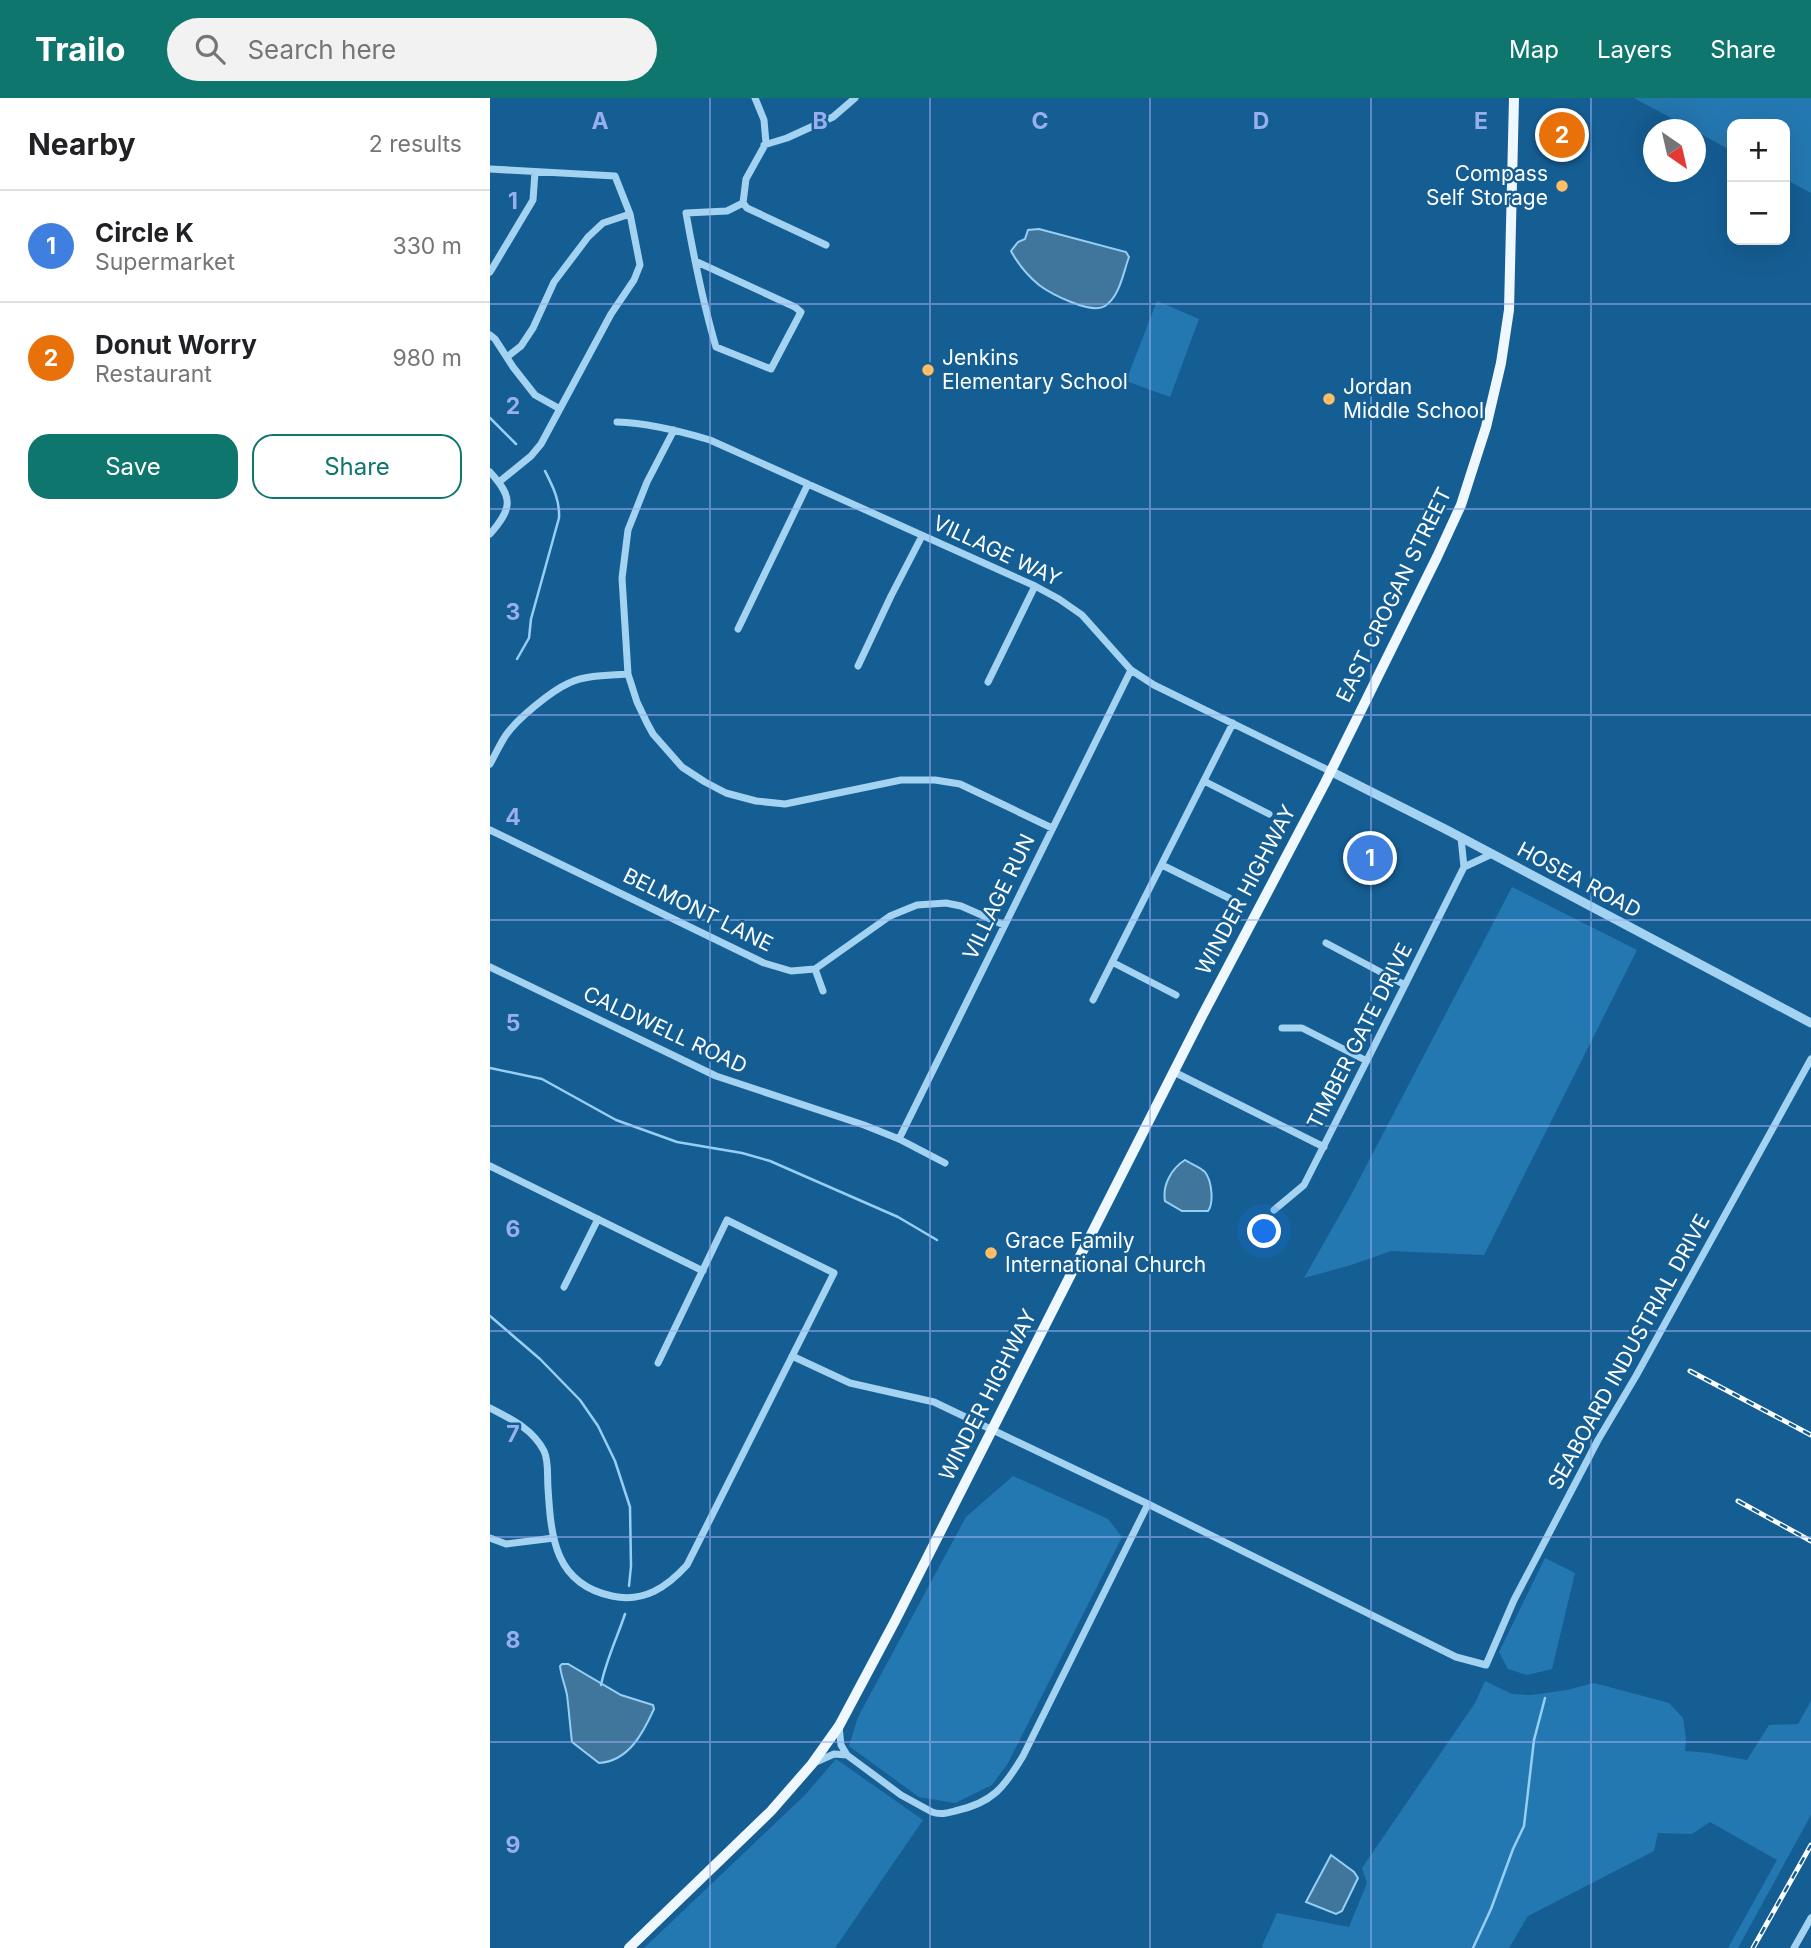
<!DOCTYPE html>
<meta charset="utf-8">
<style>
:root{--surface:#fff;--page:#f2f2f2;--text:#202124;--muted:#757577;--line:#e0e0e0;--accent:#0f766e}
body{margin:0;font-family:Inter,sans-serif;background:var(--page);color:var(--text)}
.controls{position:absolute;right:21px;top:21px;display:grid;overflow:hidden;border-radius:14px;box-shadow:0 7px 28px #0002}
.controls button{width:63px;height:63px;display:grid;place-items:center;padding:0;border:0;border-bottom:2px solid var(--line);background:var(--surface);color:var(--text);font:35px sans-serif}
.compass{position:absolute;left:1153px;top:21px;width:63px;height:63px;border-radius:50%;background:var(--surface);box-shadow:0 7px 28px #0002;rotate:146deg}
.you{position:absolute;left:775px;top:1134px;width:24px;height:24px;margin:-18px;border:5px solid #fff;border-radius:50%;background:#1a73e8;box-shadow:0 0 0 10px #1a73e833}
.badge{display:grid;place-items:center;width:46px;height:46px;border-radius:50%;background:var(--accent);color:#fff;font-size:23px;font-weight:700}
.pin{position:absolute;translate:-50% -50%;border:4px solid #fff;box-shadow:0 2px 7px #0006}
.list{margin:0;padding:0;list-style:none}
h2{display:flex;justify-content:space-between;align-items:center;height:91px;margin:0;padding:0 28px;font-size:30px}
h2 small{font-size:23px;font-weight:400;color:var(--muted)}
.list li{display:grid;grid-template-columns:46px 1fr auto;gap:21px;align-items:center;box-sizing:border-box;height:112px;padding:0 28px;border-top:2px solid var(--line)}
.list b{display:block;font-size:26px;white-space:nowrap}
.list p{margin:0;font-size:23px;white-space:nowrap;color:var(--muted)}
.list em{font-size:23px;font-style:normal;color:var(--muted)}
.actions{display:flex;gap:14px;padding:21px 28px}
.actions a{flex:1;padding:16px 0;border:2px solid var(--accent);border-radius:21px;text-align:center;font-size:24px;color:var(--accent)}
.actions .main{background:var(--accent);color:#fff}
.icon{flex:none;width:38px;height:38px;fill:none;stroke:currentColor;stroke-width:2;stroke-linecap:round;stroke-linejoin:round}
.map{position:relative;flex:none;width:1321px;height:1850px;overflow:hidden}
header{display:flex;align-items:center;gap:42px;box-sizing:border-box;height:98px;padding:0 35px;background:var(--accent);color:#fff}
header strong{font-size:33px}
nav{display:flex;gap:38px;margin-inline-start:auto;font-size:24px}
.search{width:490px;height:63px;background:var(--page);display:flex;align-items:center;gap:18px;box-sizing:border-box;padding:0 24px;border-radius:38px;color:var(--muted);font-size:26px}
main{display:flex}
aside{flex:1;background:var(--surface)}
.map>svg:first-child{display:block}
</style>
<header>
<strong>Trailo</strong>
<div class="search"><svg class="icon" aria-label="search" viewBox="0 0 24 24"><circle cx="10" cy="10" r="6"/><path d="M15 15l6 6"/></svg>Search here</div>
<nav><a>Map</a><a>Layers</a><a>Share</a></nav>
</header>
<main>
<aside>
<h2>Nearby<small>2 results</small></h2>
<ul class="list">
<li><span class="badge" style="background:#3f7fe0">1</span><div><b>Circle K</b><p>Supermarket</p></div><em>330 m</em></li>
<li><span class="badge" style="background:#e8710a">2</span><div><b>Donut Worry</b><p>Restaurant</p></div><em>980 m</em></li>
</ul>
<div class="actions"><a class="main">Save</a><a>Share</a></div>
</aside>
<div class="map">
<svg width="1321" height="1850" viewBox="0 0 1321 1850">
<rect width="100%" height="100%" fill="#155e94"/>
<!-- green -->
<path fill="#2478b1" d="M1144,0H1321V95L1295,81V26H1242V53Z
M667,203L709,221L680,299L636,283Z
M1022,789L1147,852L994,1157L901,1153L861,1167L814,1180L860,1099Z
M523,1378L618,1421L632,1439L518,1665L502,1687L465,1705L429,1699L359,1648L368,1619L476,1419Z
M1055,1460L1085,1475L1062,1571L1037,1577L1018,1571L1009,1554Z
M995,1583L1022,1596L1041,1597L1077,1592L1104,1585L1179,1605L1193,1620L1196,1641L1195,1653L1219,1655L1257,1662L1279,1627L1308,1626L1321,1603V1717L1248,1850H1238L1287,1762L1220,1724L1202,1736L1168,1735L1164,1753L1038,1818L1019,1850H773L772,1848L787,1815L859,1829L877,1785L872,1770L985,1605Z
M346,1661L433,1722L345,1850H154L315,1697Z"/>
<!-- water -->
<path fill="#41769c" stroke="#97cff4" stroke-width="2" d="M549,131L636,154L639,159C633,175 630,198 615,208C602,217 561,196 549,187C537,177 528,166 521,153L528,144L535,141L538,132Z
M695,1062C701,1066 710,1069 715,1074C722,1083 724,1105 718,1113H692L675,1103C672,1087 682,1070 695,1062Z
M72,1566H78L131,1597L163,1607L164,1611C153,1635 139,1663 109,1665L82,1644C80,1628 79,1613 77,1597C75,1587 71,1578 70,1568Z
M841,1757L864,1774L868,1780L852,1813L846,1816L816,1804Z"/>
<g fill="none" stroke-linecap="round" stroke-linejoin="round">
<!-- stream -->
<path stroke="#97cff4" stroke-width="2.5" d="M0,320L26,346
M27,561L39,540L41,521L69,420C70,402 63,389 55,373
M0,970L52,981L126,1022L187,1044L252,1055L280,1063L408,1119L447,1142
M0,1218L50,1261L90,1302L108,1328L125,1363L140,1409L141,1468L139,1488
M111,1587C116,1562 127,1540 135,1516
M983,1850L1001,1811L1023,1751L1034,1728L1044,1642L1055,1600"/>
<!-- minor -->
<path stroke="#a4d2f1" stroke-width="7" d="M265,0L274,22L276,45L256,81L253,105L257,110L336,147
M274,47L297,40L343,19L365,0
M0,71L125,78L140,116L150,167L144,182L121,216L51,346L41,358L9,384
M205,163L305,209L311,214L281,271L226,249C213,205 204,160 196,115L237,113L253,105
M0,174L43,102L45,74
M0,237L5,241L23,269L45,297L70,311
M17,259L31,248L43,230L64,184L98,139L113,125L140,116
M127,324C159,325 190,333 220,342L545,488L569,501L592,517L641,572L664,587L840,673
M184,332L157,384L138,432L132,480L138,576L147,604L157,625L163,636L192,669L215,684L236,695L266,703L295,706L411,682H445L470,686L562,730
M0,374C23,399 23,410 0,436
M248,531L318,386
M368,568L401,498L432,438
M498,584L545,488
M0,666C5,657 10,646 16,637C27,621 61,593 79,585C94,577 121,577 138,576
M714,683L779,716
M0,732L274,865L301,873L325,871L400,818L427,807L456,805L471,808L514,827
M672,767L739,800
M974,769L1002,756
M836,845L915,887
M622,864L686,897
M0,869L226,978L374,1027L409,1041L455,1065
M325,871L333,893
M603,902L743,625
M792,930H812L877,963
M684,974L834,1049
M409,1041L641,572
M0,1068L213,1173
M784,1112L814,1087L915,887L974,769L971,740
M74,1189L108,1121
M302,1258L360,1285L444,1304L658,1406L966,1559L996,1567L1024,1502L1108,1342L1146,1278L1321,961
M0,1310C21,1321 43,1331 54,1353C59,1363 57,1378 58,1390C61,1440 65,1486 122,1498C154,1505 177,1489 197,1467L344,1175L237,1122L168,1265
M0,1440L16,1446L64,1440
M349,1628L351,1647L357,1657L411,1697L442,1714C450,1717 457,1715 465,1713C502,1705 514,1690 533,1658L658,1406
M326,1664L344,1656L357,1657
M1304,1850L1321,1820"/>
<!-- tertiary -->
<path stroke="#a4d2f1" stroke-width="9" d="M840,673L957,732L1321,925"/>
<!-- primary -->
<path stroke="#eff7ff" stroke-width="10" d="M139,1850L281,1713L322,1666L349,1628L405,1523L711,920L835,685L947,459L971,407L996,329L1011,265L1019,212L1024,0"/>
<defs>
<path id="rail" d="M1200,1273L1321,1337
M1248,1403L1321,1443
M1263,1850L1321,1747"/>
</defs>
<!-- rail casing -->
<use href="#rail" stroke="#fff" stroke-width="5"/>
<!-- rail -->
<use href="#rail" stroke="#155e94" stroke-width="2.5" stroke-dasharray="8" stroke-linecap="butt"/>
</g>
<!-- grid -->
<path fill="none" stroke="#99afed" stroke-width="2" stroke-opacity="0.55" d="M220,0V1850M440,0V1850M660,0V1850M881,0V1850M1101,0V1850M0,206H1321M0,411H1321M0,617H1321M0,822H1321M0,1028H1321M0,1233H1321M0,1439H1321M0,1644H1321"/>
<!-- markers -->
<g fill="#ffbd65" stroke="#155e94" stroke-width="2.5">
<circle cx="1072" cy="88" r="7"/>
<circle cx="438" cy="272" r="7"/>
<circle cx="839" cy="301" r="7"/>
<circle cx="501" cy="1155" r="7"/>
</g>
<g text-anchor="middle" stroke-width="5" stroke-linejoin="round" paint-order="stroke">
<!-- poi labels -->
<g font-size="21" fill="#fff" stroke="#155e94" text-anchor="start">
<text x="1058" y="83" text-anchor="end">Compass<tspan x="1058" dy="24">Self Storage</tspan></text>
<text x="452" y="267">Jenkins<tspan x="452" dy="24">Elementary School</tspan></text>
<text x="853" y="296">Jordan<tspan x="853" dy="24">Middle School</tspan></text>
<text x="515" y="1150">Grace Family<tspan x="515" dy="24">International Church</tspan></text>
</g>
<!-- street labels -->
<g font-size="21" fill="#fff" stroke="#155e94">
<text transform="translate(507 453) rotate(25)" y="7">VILLAGE WAY</text>
<text transform="translate(904 497) rotate(-64)" y="7">EAST CROGAN STREET</text>
<text transform="translate(1089 782) rotate(28)" y="7">HOSEA ROAD</text>
<text transform="translate(756 792) rotate(-62)" y="7">WINDER HIGHWAY</text>
<text transform="translate(509 799) rotate(-64)" y="7">VILLAGE RUN</text>
<text transform="translate(208 812) rotate(26)" y="7">BELMONT LANE</text>
<text transform="translate(175 932) rotate(25)" y="7">CALDWELL ROAD</text>
<text transform="translate(870 938) rotate(-63)" y="7">TIMBER GATE DRIVE</text>
<text transform="translate(1139 1254) rotate(-61)" y="7">SEABOARD INDUSTRIAL DRIVE</text>
<text transform="translate(498 1297) rotate(-63)" y="7">WINDER HIGHWAY</text>
</g>
</g>
<g font-size="23" text-anchor="middle" font-weight="bold" fill="#99afed" stroke="#155e94" stroke-width="5" stroke-linejoin="round" paint-order="stroke">
<text x="110" y="31">A</text>
<text x="330" y="31">B</text>
<text x="550" y="31">C</text>
<text x="771" y="31">D</text>
<text x="991" y="31">E</text>
<text x="23" y="111">1</text>
<text x="23" y="316">2</text>
<text x="23" y="522">3</text>
<text x="23" y="727">4</text>
<text x="23" y="933">5</text>
<text x="23" y="1139">6</text>
<text x="23" y="1344">7</text>
<text x="23" y="1550">8</text>
<text x="23" y="1755">9</text>
</g>
</svg>
<div class="controls">
<button>+</button>
<button>−</button>
</div>
<svg class="compass" viewBox="-18 -18 36 36"><path d="M0-13l5 13h-10z" fill="#e53935"/><path d="M0 13l5-13h-10z" fill="#757577"/></svg>
<div class="you"></div>
<div class="pin badge" style="left:880px;top:760px;background:#3f7fe0">1</div>
<div class="pin badge" style="left:1072px;top:37px;background:#e8710a">2</div>
</div>
</main>
